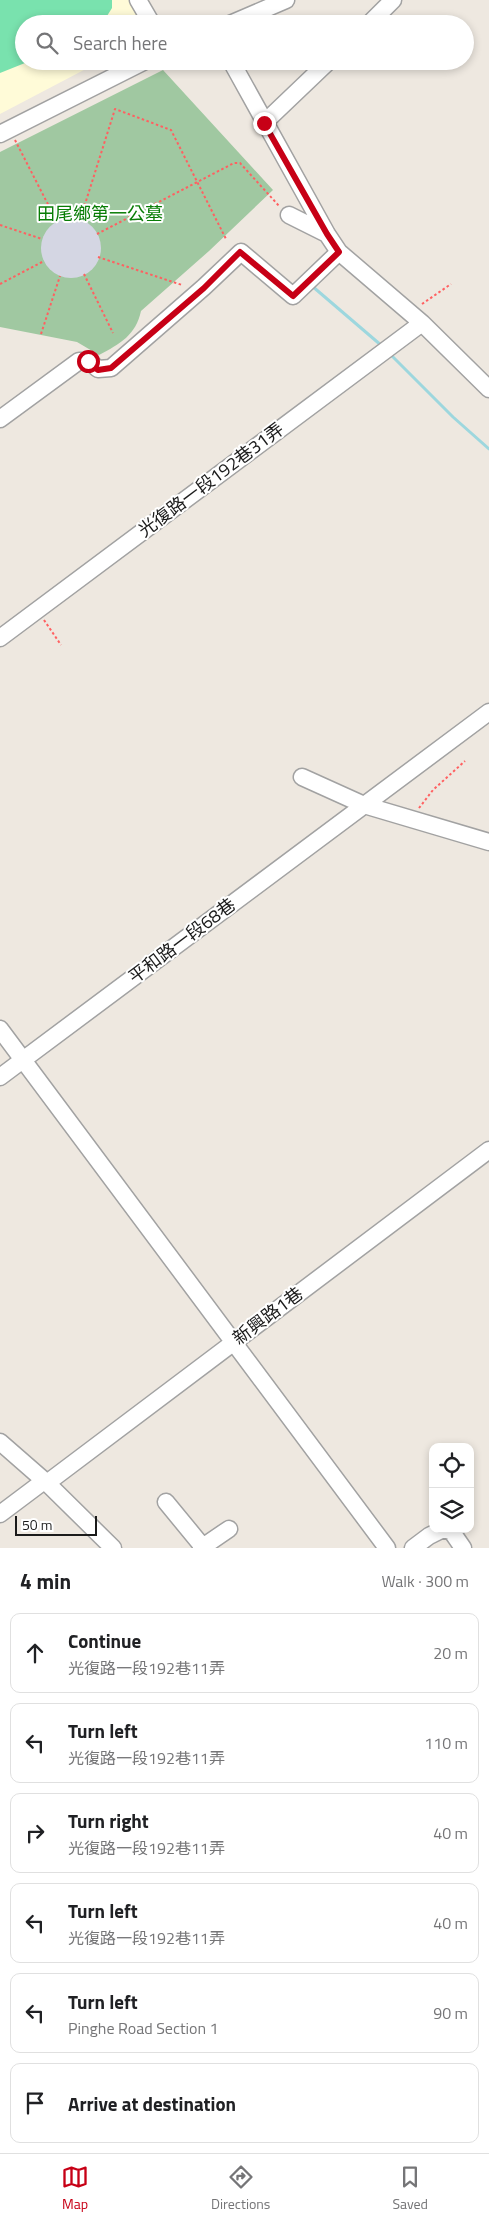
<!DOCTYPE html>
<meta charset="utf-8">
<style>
:root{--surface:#fff;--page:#f6f6f6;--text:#202124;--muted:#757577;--line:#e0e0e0;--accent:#c70016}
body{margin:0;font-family:"Titillium Web","Noto Sans TC",sans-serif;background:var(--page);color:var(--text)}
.controls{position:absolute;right:15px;bottom:15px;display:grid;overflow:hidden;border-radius:10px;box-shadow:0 2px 8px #0003}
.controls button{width:45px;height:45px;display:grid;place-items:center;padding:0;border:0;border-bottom:1px solid var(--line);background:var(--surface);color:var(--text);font:25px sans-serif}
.scale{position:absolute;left:15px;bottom:12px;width:82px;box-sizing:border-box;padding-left:5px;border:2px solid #1b1b1b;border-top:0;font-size:14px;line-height:18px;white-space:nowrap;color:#1b1b1b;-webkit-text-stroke:4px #fff;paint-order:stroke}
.stop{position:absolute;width:15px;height:15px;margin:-11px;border:4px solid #c70016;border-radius:50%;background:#fff}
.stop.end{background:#c70016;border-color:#fff;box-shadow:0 1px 5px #0008}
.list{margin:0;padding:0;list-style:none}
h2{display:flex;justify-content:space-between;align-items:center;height:65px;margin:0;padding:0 20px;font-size:21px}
h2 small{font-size:16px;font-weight:400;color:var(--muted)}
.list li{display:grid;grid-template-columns:32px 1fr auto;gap:15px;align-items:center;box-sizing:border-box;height:80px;margin:0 10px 10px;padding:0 10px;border:1px solid var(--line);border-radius:10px}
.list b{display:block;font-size:19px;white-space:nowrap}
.list p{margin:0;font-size:16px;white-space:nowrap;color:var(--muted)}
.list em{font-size:16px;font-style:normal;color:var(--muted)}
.icon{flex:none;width:28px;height:28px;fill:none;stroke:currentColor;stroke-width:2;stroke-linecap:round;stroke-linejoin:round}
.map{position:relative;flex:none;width:489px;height:1548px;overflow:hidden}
.search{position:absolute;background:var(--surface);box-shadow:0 2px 8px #0003;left:15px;right:15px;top:15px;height:55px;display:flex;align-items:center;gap:12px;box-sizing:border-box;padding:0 18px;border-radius:28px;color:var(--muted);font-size:19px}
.sheet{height:605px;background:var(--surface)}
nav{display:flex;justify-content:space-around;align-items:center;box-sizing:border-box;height:70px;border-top:1px solid var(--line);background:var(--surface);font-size:14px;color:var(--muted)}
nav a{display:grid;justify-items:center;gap:2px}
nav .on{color:var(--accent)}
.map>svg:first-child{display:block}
</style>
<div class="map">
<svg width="489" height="1548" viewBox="0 0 489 1548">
<rect width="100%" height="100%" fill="#eee8e0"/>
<!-- education -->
<path fill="#fffbd8" d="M0,0H132L146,24H24V61H101L0,114Z"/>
<!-- cemetery -->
<path fill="#a0c8a1" d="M163,70L273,190L209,251L141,311C136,335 120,344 99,355L77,342L0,327V152Z"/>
<!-- pitch -->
<path fill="#79e2ae" d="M0,0H112V8L102,24H24V61H30L0,73Z"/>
<!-- plaza -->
<path fill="#d4d6e3" d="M41 248a30 30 0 1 1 60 0a30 30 0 1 1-60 0Z"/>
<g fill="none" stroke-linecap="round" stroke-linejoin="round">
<!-- stream -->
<path stroke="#9dd7de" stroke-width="3" d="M312,286L382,346
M390,354L453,417L489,449"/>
<defs>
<path id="minor" d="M138,0L152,24
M230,24L286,0
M369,24L393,0
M231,61L327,234L339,252L422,323L489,389
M264,123L329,61
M0,134L145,61
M289,215L327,234
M0,419L79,361H89L98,369L111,368L204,287L241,252L293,296L339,252
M0,638L422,323
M302,777L364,805L489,842
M0,1029L387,1548
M0,1077L489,712
M0,1442L47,1483L113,1548
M47,1483L489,1150
M166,1502L203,1547
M0,1514L44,1481
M445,1529L452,1532L463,1548
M201,1548L229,1529
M413,1548L429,1536L443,1529"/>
</defs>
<!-- minor casing -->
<use href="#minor" stroke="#a2a2a2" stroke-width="19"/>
<!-- path -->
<path stroke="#ff6061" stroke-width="2" stroke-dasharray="2.5 2.5" stroke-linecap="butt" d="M15,140L57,222
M80,220L115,109L171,130L226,239
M0,225L42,239
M97,234L234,163H240L280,207
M98,257L182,285
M84,274L113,333
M0,284L44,261
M422,304L451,284
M41,334L60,276
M44,620L61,645
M419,808L433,790L465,761"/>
<!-- minor -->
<use href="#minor" stroke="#fff" stroke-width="16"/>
</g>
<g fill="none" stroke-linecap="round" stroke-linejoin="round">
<!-- route -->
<path stroke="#c70016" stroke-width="6" d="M88,361L98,370L111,368L204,288L240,252L293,296L339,252L327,234L264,123"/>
</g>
<g text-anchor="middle" stroke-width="4" stroke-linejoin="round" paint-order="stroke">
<!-- park labels -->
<g font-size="18" fill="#097d06" stroke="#fff">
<text x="100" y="220">田尾鄉第一公墓</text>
</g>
<!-- street labels -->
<g font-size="18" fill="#1b1b1b" stroke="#fff">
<text transform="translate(211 480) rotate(-37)" y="6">光復路一段192巷31弄</text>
<text transform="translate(182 941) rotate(-37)" y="6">平和路一段68巷</text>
<text transform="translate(268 1316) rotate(-37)" y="6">新興路1巷</text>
</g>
</g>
</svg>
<div class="controls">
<button><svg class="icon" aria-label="locate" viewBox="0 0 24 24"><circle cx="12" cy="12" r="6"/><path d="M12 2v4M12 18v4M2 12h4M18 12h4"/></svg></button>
<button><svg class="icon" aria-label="layers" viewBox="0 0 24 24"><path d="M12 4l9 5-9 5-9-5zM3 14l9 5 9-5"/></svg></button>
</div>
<div class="scale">50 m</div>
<div class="stop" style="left:88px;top:361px"></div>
<div class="stop end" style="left:264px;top:123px"></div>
<div class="search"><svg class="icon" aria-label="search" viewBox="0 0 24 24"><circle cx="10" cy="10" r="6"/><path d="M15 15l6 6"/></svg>Search here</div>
</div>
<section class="sheet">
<h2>4 min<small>Walk · 300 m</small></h2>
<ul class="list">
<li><svg class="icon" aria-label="ahead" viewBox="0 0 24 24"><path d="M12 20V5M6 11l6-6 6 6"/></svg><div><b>Continue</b><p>光復路一段192巷11弄</p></div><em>20 m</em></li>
<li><svg class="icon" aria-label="left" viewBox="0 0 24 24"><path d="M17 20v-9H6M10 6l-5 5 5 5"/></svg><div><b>Turn left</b><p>光復路一段192巷11弄</p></div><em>110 m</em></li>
<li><svg class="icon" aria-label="right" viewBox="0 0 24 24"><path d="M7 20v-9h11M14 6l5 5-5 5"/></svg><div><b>Turn right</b><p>光復路一段192巷11弄</p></div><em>40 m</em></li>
<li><svg class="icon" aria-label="left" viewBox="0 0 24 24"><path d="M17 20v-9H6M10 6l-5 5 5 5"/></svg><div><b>Turn left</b><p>光復路一段192巷11弄</p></div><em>40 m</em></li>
<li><svg class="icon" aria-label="left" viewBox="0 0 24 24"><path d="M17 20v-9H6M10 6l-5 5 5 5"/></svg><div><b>Turn left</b><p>Pinghe Road Section 1</p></div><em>90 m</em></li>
<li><svg class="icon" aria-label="arrive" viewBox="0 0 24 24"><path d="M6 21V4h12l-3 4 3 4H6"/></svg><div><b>Arrive at destination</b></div></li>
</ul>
</section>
<nav>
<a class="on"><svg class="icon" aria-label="map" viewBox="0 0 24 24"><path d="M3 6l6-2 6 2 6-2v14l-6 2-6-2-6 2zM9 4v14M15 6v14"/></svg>Map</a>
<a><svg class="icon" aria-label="directions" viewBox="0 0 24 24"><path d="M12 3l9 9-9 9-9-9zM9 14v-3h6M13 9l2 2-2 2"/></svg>Directions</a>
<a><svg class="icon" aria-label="saved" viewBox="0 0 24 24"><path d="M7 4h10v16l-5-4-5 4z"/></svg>Saved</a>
</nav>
